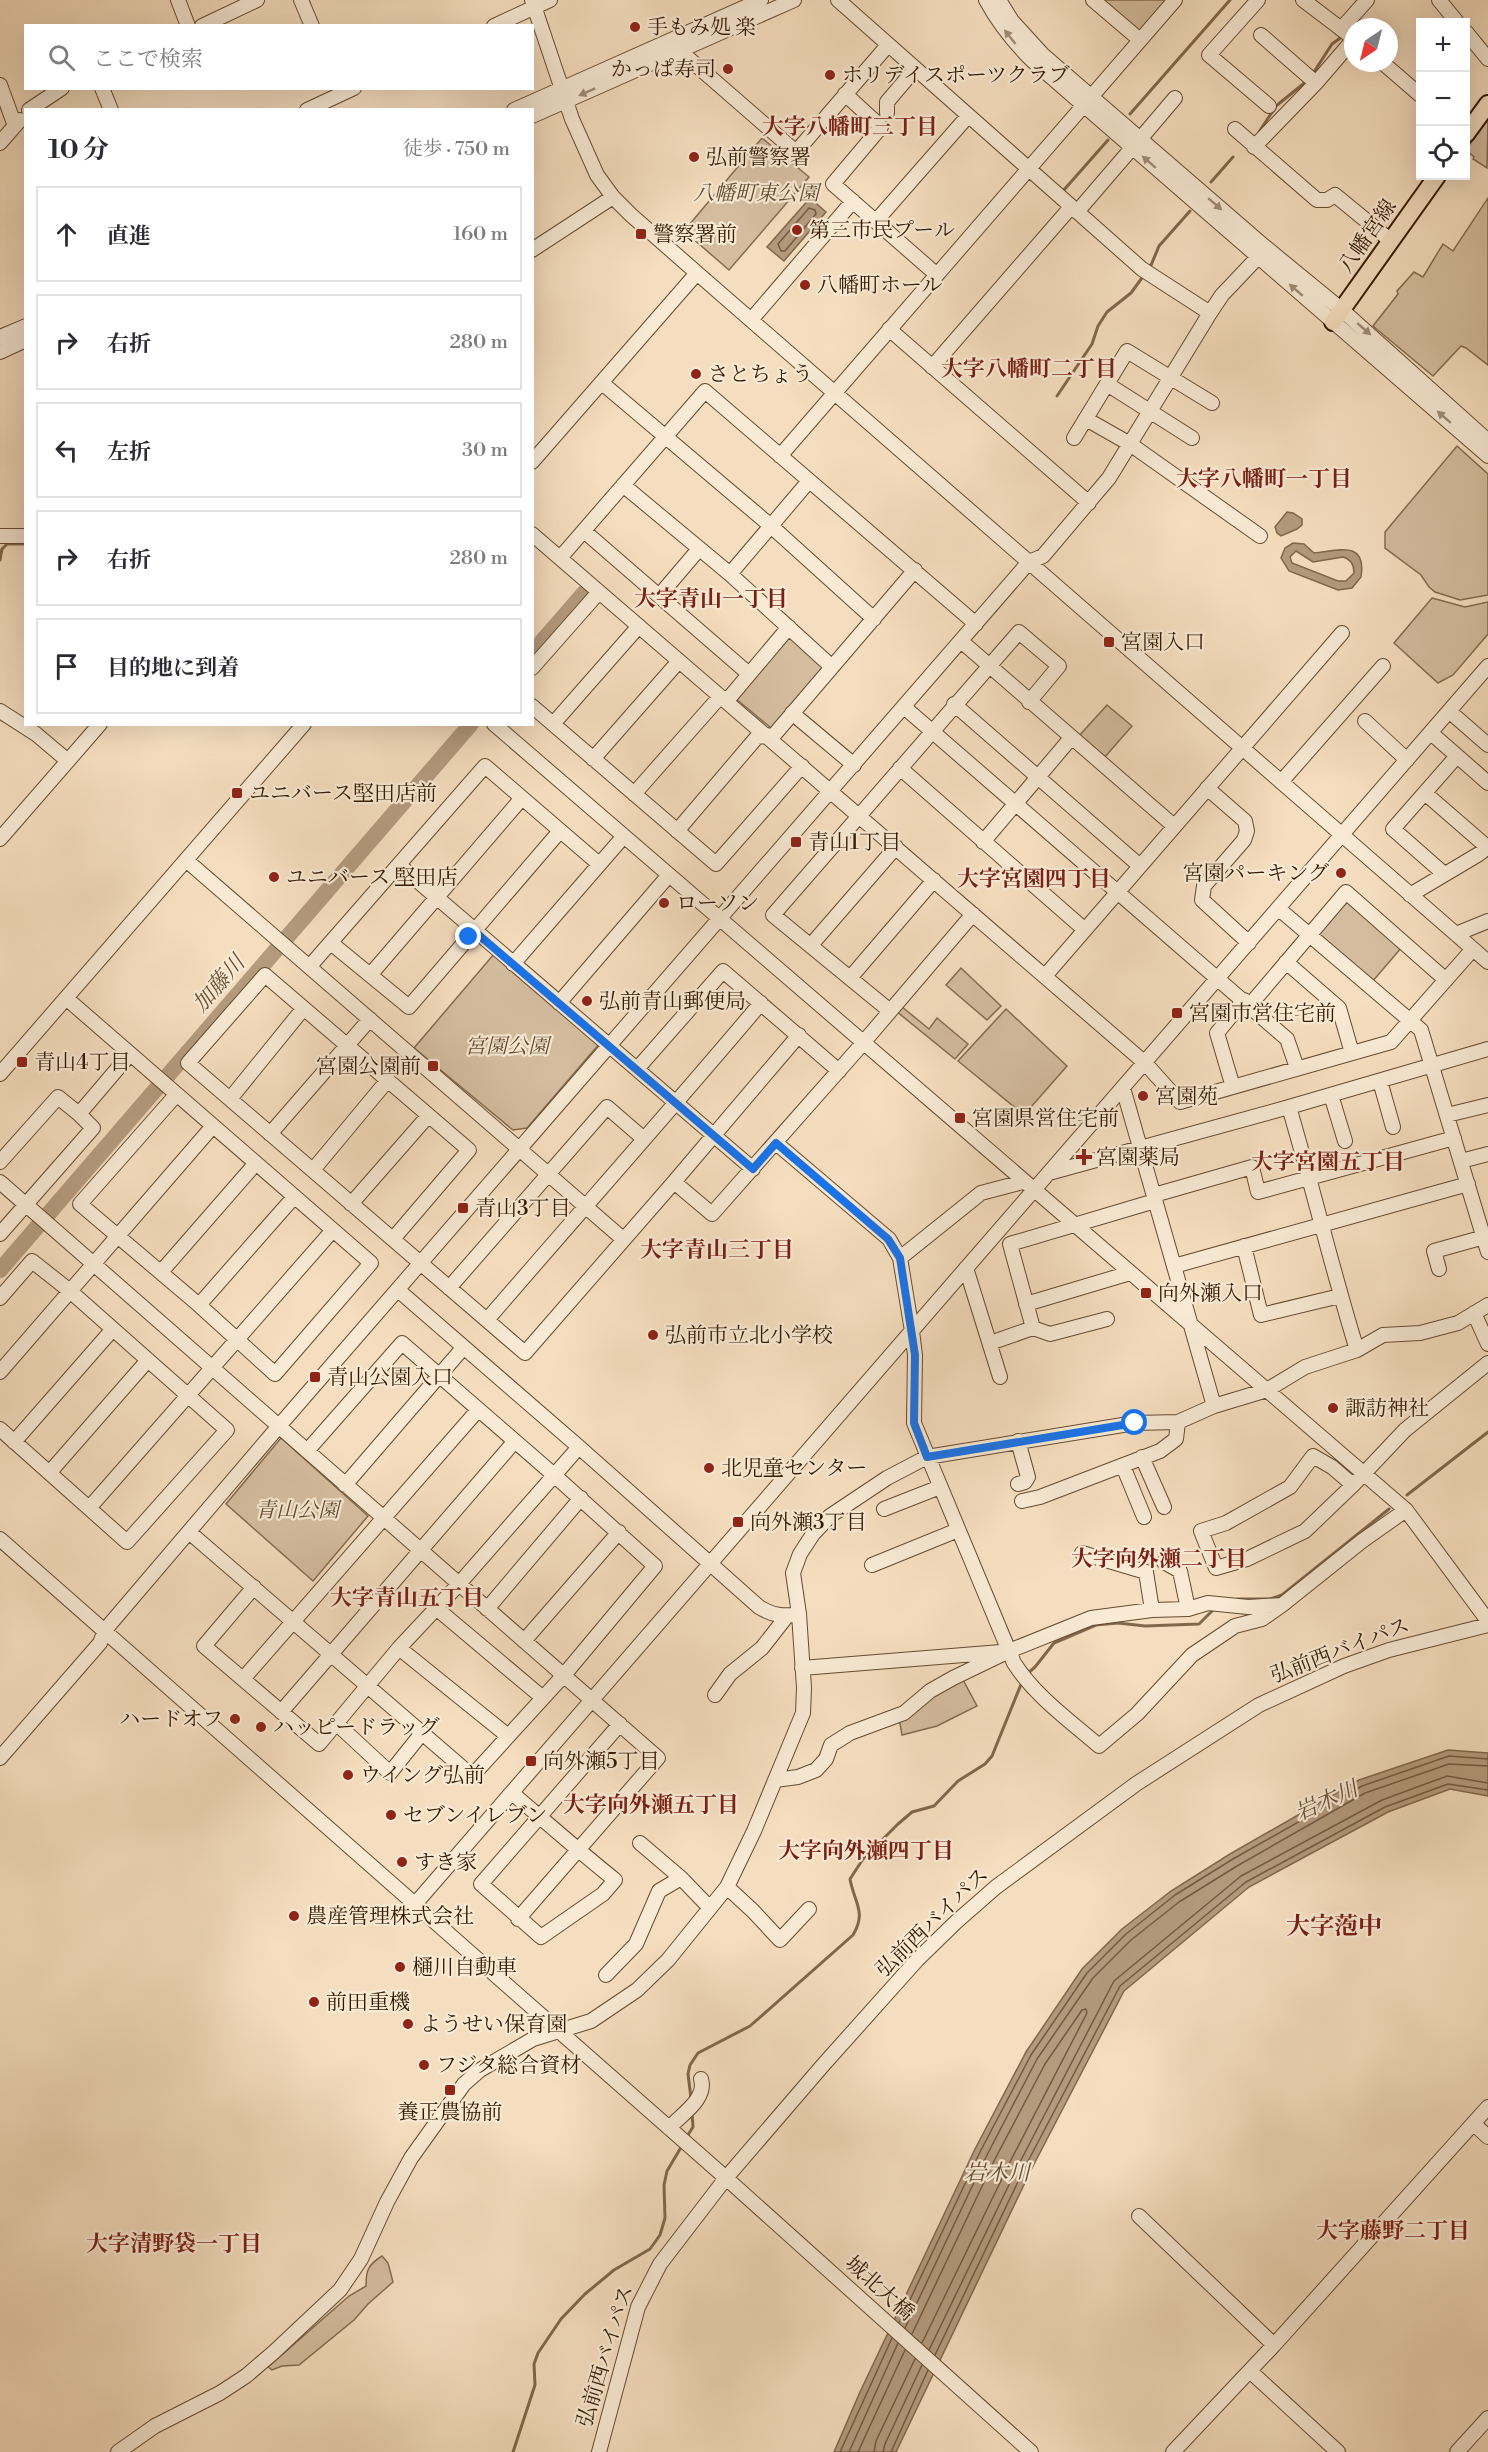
<!DOCTYPE html>
<html lang="ja">
<meta charset="utf-8">
<style>
:root{--surface:#fff;--page:#f2f2f3;--text:#2b2b33;--muted:#7c7c81;--line:#e1e1e2}
body{margin:0;font-family:"Libre Bodoni","Noto Serif JP",serif;background:var(--page);color:var(--text)}
.controls{position:absolute;right:18px;top:18px;display:grid;overflow:hidden;border-radius:0px;box-shadow:0 6px 24px #0002}
.controls button{width:54px;height:54px;display:grid;place-items:center;padding:0;border:0;border-bottom:2px solid var(--line);background:var(--surface);color:var(--text);font:30px sans-serif}
.compass{position:absolute;left:1344px;top:18px;width:54px;height:54px;border-radius:50%;background:var(--surface);box-shadow:0 6px 24px #0002;rotate:215deg}
.stop{position:absolute;width:18px;height:18px;margin:-14px;border:4px solid #1a73e8;border-radius:50%;background:#fff}
.stop.end{background:#1a73e8;border-color:#fff;box-shadow:0 2px 6px #0008}
.list{margin:0;padding:0;list-style:none}
h2{display:flex;justify-content:space-between;align-items:center;height:78px;margin:0;padding:0 24px;font-size:26px}
h2 small{font-size:20px;font-weight:400;color:var(--muted)}
.list li{display:grid;grid-template-columns:39px 1fr auto;gap:18px;align-items:center;box-sizing:border-box;height:96px;margin:0 12px 12px;padding:0 12px;border:2px solid var(--line);border-radius:0px}
.list b{display:block;font-size:22px;white-space:nowrap}
.list em{font-size:20px;font-style:normal;color:var(--muted)}
.icon{flex:none;width:33px;height:33px;fill:none;stroke:currentColor;stroke-width:2;stroke-linecap:round;stroke-linejoin:round}
.map{position:relative;flex:none;width:1488px;height:2452px;overflow:hidden}
.search{position:absolute;background:var(--surface);box-shadow:0 6px 24px #0002;left:24px;top:24px;width:510px;height:66px;display:flex;align-items:center;gap:15px;box-sizing:border-box;padding:0 21px;border-radius:0px;color:var(--muted);font-size:22px}
.panel{position:absolute;background:var(--surface);box-shadow:0 6px 24px #0002;left:24px;top:108px;width:510px;height:618px;border-radius:0px}
.map>svg:first-child{display:block}
</style>
<div class="map">
<svg width="1488" height="2452" viewBox="0 0 1488 2452">
<rect width="100%" height="100%" fill="#f5debf"/>
<filter id="stains"><feTurbulence type="fractalNoise" baseFrequency=".00333" numOctaves="4"/><feColorMatrix values="0 0 0 0 .2 0 0 0 0 .09 0 0 0 0 .02 0 0 0 .5 -.17"/></filter>
<radialGradient id="worn" r=".72"><stop offset=".6" stop-color="#630" stop-opacity="0"/><stop offset="1" stop-color="#630" stop-opacity=".3"/></radialGradient>
<!-- green -->
<path fill="#d4bd9f" stroke="#846c50" stroke-width="1.5" d="M1098,0H1169L1141,32Z
M1485,122H1488L1487,168L1473,159L1474,157L1466,150Z
M762,138L809,177L729,270L684,231Z
M1488,198V365L1466,348L1461,346L1433,376L1373,326L1398,294L1397,291L1414,272L1423,277L1443,244L1453,251Z
M1457,446L1488,474V595L1460,600L1435,592L1429,587L1421,575L1385,548V532Z
M1432,598L1465,607L1488,602V634L1453,675L1438,683L1394,643Z
M791,631L826,664L771,728L735,698Z
M1107,705L1132,726L1104,758L1078,737Z
M1345,900H1349L1402,947L1372,982L1319,936L1318,930Z
M494,954L600,1043L527,1128L513,1130L414,1048Z
M961,968L1001,1006L987,1020L946,985Z
M901,1006L929,1029L937,1018L968,1044L955,1059L896,1011Z
M1006,1009L1067,1066L1024,1115L958,1061Z
M281,1438L368,1516L313,1581L226,1504Z
M962,1678L977,1706L937,1726L902,1735L899,1718L931,1694Z
M382,2256L388,2263L393,2282L368,2304L354,2320L299,2365L282,2366L272,2370L268,2367L349,2296L366,2286C366,2270 368,2265 382,2256Z"/>
<!-- water -->
<path fill="#b49b7e" stroke="#81674c" stroke-width="1.5" fill-rule="evenodd" d="M810,198L826,212L784,261L767,247Z
M1287,512L1293,513L1302,519V525L1297,529L1281,536L1277,533L1275,527Z
M1293,543L1304,544L1314,553C1337,551 1367,539 1361,577L1352,588L1338,590L1289,571L1281,558L1285,548ZM1296,551L1313,562L1343,557C1351,559 1354,565 1354,573L1346,581H1338L1292,563L1290,557Z
M1448,1750L1488,1753V1796L1450,1789L1388,1812L1249,1887L1124,1991L1032,2168L896,2452H834L860,2392L975,2149L1026,2052L1082,1969L1122,1929L1171,1891L1230,1854L1359,1780Z"/>
<g fill="none" stroke-linecap="round" stroke-linejoin="round">
<!-- shore -->
<path stroke="#745a40" stroke-width="1.5" d="M809,208L815,210L816,214L785,251H781L778,244Z
M899,2323L980,2152L1031,2055L1087,1973L1126,1934L1175,1895L1233,1859L1362,1786L1449,1756L1488,1759
M905,2328L987,2155L1037,2059L1093,1978L1131,1940L1179,1902L1237,1866L1365,1793L1449,1764L1488,1766
M912,2334L995,2159L1045,2064L1082,2010L1086,2009L1087,2013L1012,2158L922,2343
M929,2350L1020,2162L1114,1981L1241,1876L1382,1800L1447,1776L1488,1783
M935,2355L1026,2165L1120,1986L1246,1882L1385,1807L1448,1784L1488,1790
M840,2452L892,2338
M849,2452L898,2343
M858,2452L905,2350
M874,2452L876,2441L915,2359
M883,2452L885,2444L922,2365
M891,2452L928,2370"/>
<!-- stream -->
<path stroke="#81674c" stroke-width="3" d="M1350,29L1361,16
M1312,75L1332,44L1343,36
M1130,114L1230,0
M1259,132L1276,106L1308,80
M1211,182L1233,157
M1063,191L1108,140
M1149,270L1159,246L1190,211
M1057,396L1092,344L1098,326L1107,312L1131,293L1144,275
M0,560L2,549L7,544H26
M1407,1495L1488,1432
M1237,1599H1270L1282,1595L1389,1509
M1027,1674L1035,1667L1054,1643L1096,1625L1118,1623L1145,1626L1199,1624L1215,1608
M691,2098L688,2074L690,2065L698,2053L750,2026L853,1935C867,1912 854,1902 850,1879L863,1859L898,1824L912,1812L934,1806L958,1781L985,1764L992,1756L1022,1682
M686,2138L693,2127L692,2113
M513,2452L535,2385L534,2364L538,2353L561,2319L585,2294L614,2270L650,2249L660,2235L665,2218L664,2185L667,2171L683,2144"/>
<!-- river -->
<path stroke="#b49b7e" stroke-width="16" d="M532,653L584,593
M0,1270L471,724"/>
<defs>
<path id="minor" d="M178,0L188,26
M301,0L312,26
M532,0L572,119L597,175L613,197L631,215L697,273L1488,962
M838,0L1142,269L1210,313
M986,0C999,24 1015,44 1035,63L1488,456
M999,0L1012,21L1042,54L1264,246L1342,310L1488,441
M1093,0L1140,40
M1258,0L1209,55L1269,106
M1303,0L1353,38
M1439,0L1457,22
M202,26L257,0
M494,26L550,0
M1341,29L1367,0
M1466,32L1488,59
M1261,35L1316,83
M680,51L796,152L888,45
M1383,63L1420,95
M0,85L15,126
M102,88L111,110
M845,94L881,127L833,184L937,275
M29,110L62,88
M307,110L354,88
M514,110L761,0
M887,113V102L915,69
M532,116L794,0
M1235,129L1317,200H1327L1335,195L1391,241
M1141,138L1175,98
M0,143L20,120
M1254,147L1316,83L1353,40
M1077,212L1132,148
M876,221L968,116
M532,250L613,197
M751,320L853,201
M889,329L1089,503
M0,337L26,326
M0,352L26,340
M932,367L1071,207
M602,383L771,526L874,619
M1107,384L1192,438
M1086,419L1130,444L1260,536
M1074,438L1127,351L1212,403
M780,456L1175,0
M532,462L697,273
M623,485L730,574L832,667
M584,531L749,674
M532,534L1145,1063L1180,1102L1391,1042L1473,949
M0,536H26
M560,558L705,391L976,624
M730,574L809,481
M659,596L699,549
M961,641L1174,826
M532,668L599,592
M954,704L1140,866
M532,706L716,864L802,766
M904,707L1287,1039L1297,1068
M0,711L36,734L68,761
M1449,711L1488,745
M792,713L854,765
M1365,721L1407,760
M494,724L1406,1510L1488,1621
M553,724L639,626
M1431,733L1488,783
M593,759L679,661
M900,768L1085,930
M1281,782L1383,666
M1207,788L1245,821L1247,831L1244,840L1204,886L1202,900L1249,943
M634,794L717,700L730,697L789,627
M1426,794L1487,847
M677,831L757,737L774,735L915,570
M0,839L100,724
M983,842L1071,738
M186,860L623,1239
M399,865L753,1169
M1443,873L1393,829L1457,756
M1410,895L1479,854L1488,847
M1279,909L1421,1030L1488,1252
M1456,934L1488,921
M331,943L409,1007L560,831
M811,945L896,847
M1286,962L1339,1008L1352,1053
M513,964L624,836
M310,966L485,766L599,864
M371,974L522,798
M1045,976L1342,633
M850,978L934,880
M66,998L371,1263L275,1374L199,1305L80,1204L176,1095
M559,1003L669,875
M1250,1005L1346,892L1446,980
M890,1011L773,915L1019,632L1059,666L1029,702
M637,1069L723,971L839,1071
M0,1074L304,724
M1380,1081L1393,1127
M1233,1087L1217,1033L1244,1000
M1123,1088L1214,1406
M1331,1095L1345,1141
M230,1099L303,1009
M1289,1107C1313,1188 1332,1269 1357,1350
M1447,1115L1488,1105
M270,1134L370,1019
M776,1143L889,1239L900,1258L912,1331L915,1355L914,1423L1014,1663C1035,1696 1069,1720 1099,1746L1137,1714L1192,1655L1235,1626L1262,1619L1282,1605
M1461,1161L1488,1154
M0,1162L58,1097L79,1114L130,1054
M313,1170L387,1081
M1049,1173L1289,1107L1488,1049
M0,1182L658,1758L518,1919
M674,1182L799,1035
M1154,1195L1252,1167L1258,1192L1454,1138
M351,1204L428,1116
M0,1234L93,1128L79,1114
M393,1239L469,1150L265,975L188,1063L525,1353L674,1182L712,1214L857,1050L973,914
M1244,1246L1261,1315L1340,1296
M900,1258L981,1193L1023,1182
M1174,1266L1468,1184
M966,1268L1000,1377
M1439,1269L1434,1251L1488,1236
M161,1272L256,1163
M449,1288L607,1107L644,1139
M398,1290L579,1447L759,1607C772,1615 783,1617 799,1614
M0,1298L32,1261L70,1291L227,1430L127,1542L0,1429
M1026,1304L1130,1273
M199,1305L294,1197
M1474,1313L1488,1344
M1107,1319L1050,1334L1033,1328L1010,1244L1155,1201
M487,1320C578,1214 671,1110 761,1003
M990,1343L1033,1328
M0,1372L213,1126
M14,1442L113,1329
M1142,1457L1164,1507
M1123,1466L1144,1517
M50,1472L148,1360
M1018,1484L1025,1482L1028,1477L1018,1441
M345,1485L463,1348
M1353,1485L1332,1467L1313,1456L1290,1487L1226,1523L1201,1531L1216,1568L1247,1559L1305,1531L1353,1485L1405,1430L1488,1363
M1022,1501L1040,1497L1160,1451L1176,1439L1178,1422
M90,1507L333,1230
M884,1509L940,1487
M189,1532L472,1776L564,1675L655,1566L554,1475L402,1343L307,1451
M0,1539L726,2178L1031,2452
M1082,1553L1146,1572L1152,1610
M1164,1562L1180,1571L1188,1609
M872,1565L958,1530
M254,1587L204,1646L319,1744L399,1648L458,1585L579,1447
M436,1608L543,1698
M487,1609L581,1498
M524,1641L619,1532
M399,1648L508,1736
M802,1668L1001,1652
M243,1679L478,1410
M715,1695L730,1674L762,1648L787,1616
M281,1712L515,1441
M336,1723L390,1773L422,1733
M0,1758L100,1643L105,1630L279,1426L1029,562L1043,556L1109,478L1210,313L1222,295L1259,256
M775,1780L798,1777L816,1770L826,1759L831,1745L850,1733L904,1713L930,1691L953,1678L1009,1651L1091,1618L1152,1610L1188,1609L1208,1603L1248,1607L1282,1605L1362,1541L1406,1510
M512,1793C546,1822 580,1852 615,1880L603,1894L541,1937L481,1884L620,1724
M640,1843L681,1878L710,1908
M727,1887L753,1911L780,1940L809,1909
M416,1903L1488,666
M606,1975L636,1944L659,1891L681,1878
M1474,2124L1488,2137
M669,2128C682,2114 707,2099 701,2079
M1139,2216L1274,2345
M1250,2371L1338,2452
M118,2452L155,2426L220,2393L246,2376L274,2352L340,2290L361,2259L387,2202L411,2158L464,2084L480,2070L533,2039L591,2021L637,1990L668,1960L727,1887L754,1831L803,1713L804,1688L799,1614L793,1573L800,1554L813,1534L830,1516L887,1478L927,1457L1135,1423L1178,1422L1214,1406L1267,1390L1305,1367L1357,1350L1383,1335L1420,1333L1458,1323L1488,1305
M599,2452L638,2307L660,2264L726,2178L824,2064L917,1960L956,1922L996,1887L1136,1784L1259,1705L1344,1666L1389,1650L1488,1625
M1173,2452L1274,2345L1488,2107
M1457,2452L1488,2418"/>
<path id="major" d="M1466,134L1488,104
M1333,322L1437,176"/>
</defs>
<!-- minor casing -->
<use href="#minor" stroke="#654b30" stroke-width="16"/>
<!-- major casing -->
<use href="#major" stroke="#351a01" stroke-width="20"/>
<!-- minor -->
<use href="#minor" stroke="#f8ead5" stroke-width="14"/>
<!-- major -->
<use href="#major" stroke="#f5debf" stroke-width="16"/>
</g>
<!-- one-way arrows -->
<defs><path id="oneway-solid" d="M-6-.8H1V-3.2L6.5 0L1 3.2V.8H-6Z" transform="scale(1.5)"/></defs>
<g fill="#a08c76">
<use href="#oneway-solid" transform="translate(1010 37) rotate(-128)"/>
<use href="#oneway-solid" transform="translate(587 92) rotate(156)"/>
<use href="#oneway-solid" transform="translate(1149 162) rotate(-139)"/>
<use href="#oneway-solid" transform="translate(1215 204) rotate(41)"/>
<use href="#oneway-solid" transform="translate(1296 290) rotate(-139)"/>
<use href="#oneway-solid" transform="translate(1364 329) rotate(41)"/>
<use href="#oneway-solid" transform="translate(1444 417) rotate(-139)"/>
</g>
<g fill="none" stroke-linecap="round" stroke-linejoin="round">
<!-- route -->
<path stroke="#1a73e8" stroke-width="8" d="M469,937L474,931L753,1169L776,1143L888,1239L900,1258L915,1355L914,1423L927,1457L1135,1423"/>
</g>
<!-- markers -->
<g fill="#8f2418" stroke="#f8ead5" stroke-width="2">
<circle cx="635" cy="27" r="6"/>
<circle cx="728" cy="69" r="6"/>
<circle cx="830" cy="75" r="6"/>
<circle cx="694" cy="157" r="6"/>
<circle cx="797" cy="230" r="6"/>
<rect x="635" y="228" width="12" height="12" rx="3"/>
<circle cx="805" cy="285" r="6"/>
<circle cx="696" cy="374" r="6"/>
<rect x="1103" y="636" width="12" height="12" rx="3"/>
<rect x="231" y="787" width="12" height="12" rx="3"/>
<rect x="790" y="836" width="12" height="12" rx="3"/>
<circle cx="1341" cy="873" r="6"/>
<circle cx="274" cy="877" r="6"/>
<circle cx="664" cy="903" r="6"/>
<circle cx="587" cy="1001" r="6"/>
<rect x="1171" y="1007" width="12" height="12" rx="3"/>
<rect x="16" y="1056" width="12" height="12" rx="3"/>
<rect x="427" y="1060" width="12" height="12" rx="3"/>
<circle cx="1143" cy="1096" r="6"/>
<rect x="954" y="1112" width="12" height="12" rx="3"/>
<path d="M1081 1148h6v6h6v6h-6v6h-6v-6h-6v-6h6z"/>
<rect x="457" y="1202" width="12" height="12" rx="3"/>
<rect x="1140" y="1287" width="12" height="12" rx="3"/>
<circle cx="653" cy="1335" r="6"/>
<rect x="309" y="1371" width="12" height="12" rx="3"/>
<circle cx="1333" cy="1408" r="6"/>
<circle cx="709" cy="1468" r="6"/>
<rect x="732" y="1516" width="12" height="12" rx="3"/>
<circle cx="235" cy="1719" r="6"/>
<circle cx="261" cy="1727" r="6"/>
<rect x="525" y="1755" width="12" height="12" rx="3"/>
<circle cx="348" cy="1775" r="6"/>
<circle cx="391" cy="1815" r="6"/>
<circle cx="402" cy="1862" r="6"/>
<circle cx="294" cy="1916" r="6"/>
<circle cx="400" cy="1967" r="6"/>
<circle cx="314" cy="2002" r="6"/>
<circle cx="408" cy="2024" r="6"/>
<circle cx="424" cy="2065" r="6"/>
<rect x="444" y="2084" width="12" height="12" rx="3"/>
</g>
<g text-anchor="middle" stroke-width="4.5" stroke-linejoin="round" paint-order="stroke">
<!-- poi labels -->
<g font-size="21" fill="#351a01" stroke="#f8ead5" text-anchor="start">
<text x="647" y="34">手もみ処 楽</text>
<text x="716" y="76" text-anchor="end">かっぱ寿司</text>
<text x="842" y="82">ホリデイスポーツクラブ</text>
<text x="706" y="164">弘前警察署</text>
<text x="809" y="237">第三市民プール</text>
<text x="653" y="241">警察署前</text>
<text x="817" y="292">八幡町ホール</text>
<text x="708" y="381">さとちょう</text>
<text x="1121" y="649">宮園入口</text>
<text x="249" y="800">ユニバース堅田店前</text>
<text x="808" y="849">青山1丁目</text>
<text x="1329" y="880" text-anchor="end">宮園パーキング</text>
<text x="286" y="884">ユニバース 堅田店</text>
<text x="676" y="910">ローソン</text>
<text x="599" y="1008">弘前青山郵便局</text>
<text x="1189" y="1020">宮園市営住宅前</text>
<text x="34" y="1069">青山4丁目</text>
<text x="421" y="1073" text-anchor="end">宮園公園前</text>
<text x="1155" y="1103">宮園苑</text>
<text x="972" y="1125">宮園県営住宅前</text>
<text x="1096" y="1164">宮園薬局</text>
<text x="475" y="1215">青山3丁目</text>
<text x="1158" y="1300">向外瀬入口</text>
<text x="665" y="1342">弘前市立北小学校</text>
<text x="327" y="1384">青山公園入口</text>
<text x="1345" y="1415">諏訪神社</text>
<text x="721" y="1475">北児童センター</text>
<text x="750" y="1529">向外瀬3丁目</text>
<text x="223" y="1726" text-anchor="end">ハードオフ</text>
<text x="273" y="1734">ハッピードラッグ</text>
<text x="543" y="1768">向外瀬5丁目</text>
<text x="360" y="1782">ウイング弘前</text>
<text x="403" y="1822">セブンイレブン</text>
<text x="414" y="1869">すき家</text>
<text x="306" y="1923">農産管理株式会社</text>
<text x="412" y="1974">樋川自動車</text>
<text x="326" y="2009">前田重機</text>
<text x="420" y="2031">ようせい保育園</text>
<text x="436" y="2072">フジタ総合資材</text>
<text x="450" y="2119" text-anchor="middle">養正農協前</text>
</g>
<!-- park labels -->
<g font-size="21" font-style="italic" fill="#654b30" stroke="#f8ead5">
<text x="756" y="200">八幡町東公園</text>
<text x="507" y="1053">宮園公園</text>
<text x="297" y="1517">青山公園</text>
</g>
<!-- street labels -->
<g font-size="21" fill="#351a01" stroke="#f8ead5">
<text transform="translate(1367 236) rotate(-55)" y="7">八幡宮線</text>
<text transform="translate(1340 1650) rotate(-21)" y="7">弘前西バイパス</text>
<text transform="translate(932 1922) rotate(-44)" y="7">弘前西バイパス</text>
<text transform="translate(880 2288) rotate(42)" y="7">城北大橋</text>
<text transform="translate(605 2356) rotate(-73)" y="7">弘前西バイパス</text>
</g>
<!-- neighbourhood labels -->
<g font-size="22" font-weight="bold" fill="#7a1f14" stroke="#f8ead5">
<text x="850" y="134">大字八幡町三丁目</text>
<text x="1029" y="376">大字八幡町二丁目</text>
<text x="1264" y="486">大字八幡町一丁目</text>
<text x="711" y="606">大字青山一丁目</text>
<text x="1034" y="886">大字宮園四丁目</text>
<text x="1328" y="1169">大字宮園五丁目</text>
<text x="717" y="1257">大字青山三丁目</text>
<text x="1159" y="1566">大字向外瀬二丁目</text>
<text x="407" y="1605">大字青山五丁目</text>
<text x="651" y="1812">大字向外瀬五丁目</text>
<text x="866" y="1858">大字向外瀬四丁目</text>
<text x="1393" y="2238">大字藤野二丁目</text>
<text x="174" y="2251">大字清野袋一丁目</text>
</g>
<!-- water labels -->
<g font-size="22" font-style="italic" fill="#684e33" stroke="#f8ead5">
<text transform="translate(218 983) rotate(-49)" y="8">加藤川</text>
<text transform="translate(1326 1800) rotate(-24)" y="8">岩木川</text>
<text x="997" y="2180">岩木川</text>
</g>
<!-- quarter labels -->
<g font-size="24" font-weight="bold" fill="#7a1f14" stroke="#f8ead5">
<text x="1334" y="1934">大字萢中</text>
</g>
</g>
<rect width="100%" height="100%" filter="url(#stains)"/>
<rect width="100%" height="100%" fill="url(#worn)"/>
</svg>
<div class="controls">
<button>+</button>
<button>−</button>
<button><svg class="icon" aria-label="locate" viewBox="0 0 24 24"><circle cx="12" cy="12" r="6"/><path d="M12 2v4M12 18v4M2 12h4M18 12h4"/></svg></button>
</div>
<svg class="compass" viewBox="-18 -18 36 36"><path d="M0-13l5 13h-10z" fill="#e53935"/><path d="M0 13l5-13h-10z" fill="#7c7c81"/></svg>
<div class="stop" style="left:1135px;top:1423px"></div>
<div class="stop end" style="left:469px;top:937px"></div>
<div class="search"><svg class="icon" aria-label="search" viewBox="0 0 24 24"><circle cx="10" cy="10" r="6"/><path d="M15 15l6 6"/></svg>ここで検索</div>
<section class="panel">
<h2>10 分<small>徒歩 · 750 m</small></h2>
<ul class="list">
<li><svg class="icon" aria-label="ahead" viewBox="0 0 24 24"><path d="M12 20V5M6 11l6-6 6 6"/></svg><div><b>直進</b></div><em>160 m</em></li>
<li><svg class="icon" aria-label="right" viewBox="0 0 24 24"><path d="M7 20v-9h11M14 6l5 5-5 5"/></svg><div><b>右折</b></div><em>280 m</em></li>
<li><svg class="icon" aria-label="left" viewBox="0 0 24 24"><path d="M17 20v-9H6M10 6l-5 5 5 5"/></svg><div><b>左折</b></div><em>30 m</em></li>
<li><svg class="icon" aria-label="right" viewBox="0 0 24 24"><path d="M7 20v-9h11M14 6l5 5-5 5"/></svg><div><b>右折</b></div><em>280 m</em></li>
<li><svg class="icon" aria-label="arrive" viewBox="0 0 24 24"><path d="M6 21V4h12l-3 4 3 4H6"/></svg><div><b>目的地に到着</b></div></li>
</ul>
</section>
</div>
